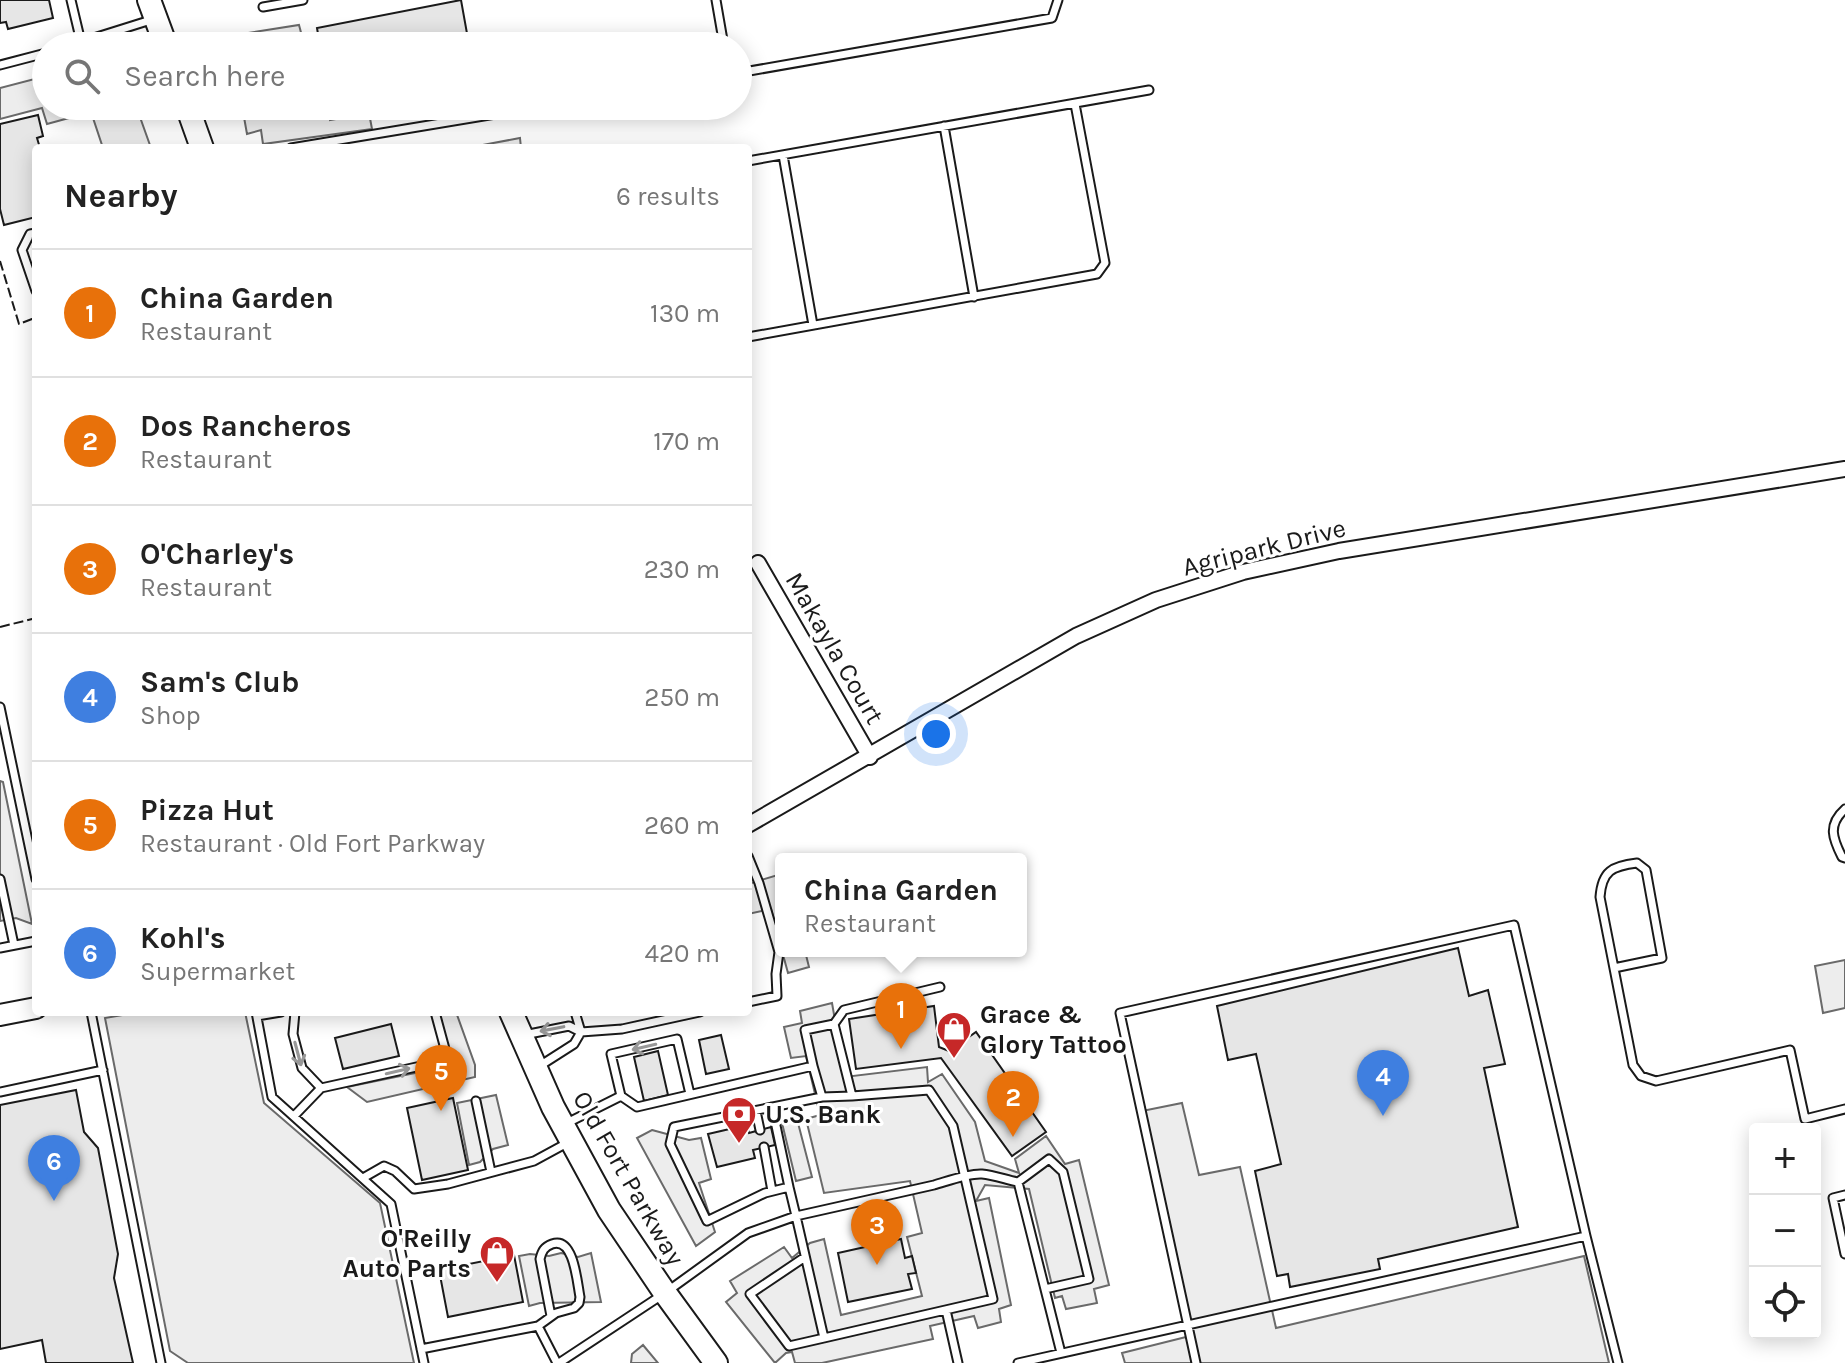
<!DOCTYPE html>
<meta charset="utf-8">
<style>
:root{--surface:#fff;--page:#f2f2f2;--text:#222;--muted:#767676;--line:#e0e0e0;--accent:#c62828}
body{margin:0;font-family:Karla,sans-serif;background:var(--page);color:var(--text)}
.controls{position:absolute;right:24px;bottom:24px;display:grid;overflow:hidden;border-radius:8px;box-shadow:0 4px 20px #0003}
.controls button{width:72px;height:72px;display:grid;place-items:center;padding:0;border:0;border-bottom:2px solid var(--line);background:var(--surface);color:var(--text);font:40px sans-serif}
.you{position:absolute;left:936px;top:734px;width:28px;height:28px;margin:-20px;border:6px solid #fff;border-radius:50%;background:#1a73e8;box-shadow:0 0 0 12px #1a73e833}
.badge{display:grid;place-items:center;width:52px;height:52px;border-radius:50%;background:var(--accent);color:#fff;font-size:26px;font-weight:700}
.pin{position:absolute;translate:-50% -66px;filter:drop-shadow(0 2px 4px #0008)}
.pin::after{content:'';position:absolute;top:42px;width:28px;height:24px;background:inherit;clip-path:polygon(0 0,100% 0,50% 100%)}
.popup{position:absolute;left:775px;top:853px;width:252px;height:104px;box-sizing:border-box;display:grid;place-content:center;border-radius:8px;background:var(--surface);filter:drop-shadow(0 2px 6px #0005);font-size:26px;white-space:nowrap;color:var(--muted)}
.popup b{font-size:30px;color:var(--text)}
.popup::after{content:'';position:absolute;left:50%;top:100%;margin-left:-16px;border:16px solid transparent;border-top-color:var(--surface)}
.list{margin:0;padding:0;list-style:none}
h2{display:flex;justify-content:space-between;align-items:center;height:104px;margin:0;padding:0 32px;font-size:34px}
h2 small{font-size:26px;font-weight:400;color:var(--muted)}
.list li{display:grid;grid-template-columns:52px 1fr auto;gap:24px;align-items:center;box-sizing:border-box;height:128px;padding:0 32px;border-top:2px solid var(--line)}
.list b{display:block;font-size:30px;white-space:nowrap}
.list p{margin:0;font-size:26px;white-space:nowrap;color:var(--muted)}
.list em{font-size:26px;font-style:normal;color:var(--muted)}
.icon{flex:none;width:44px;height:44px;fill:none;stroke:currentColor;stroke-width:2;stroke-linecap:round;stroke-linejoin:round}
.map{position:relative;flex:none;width:1845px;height:1363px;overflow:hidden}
.search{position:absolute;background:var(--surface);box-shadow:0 4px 20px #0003;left:32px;top:32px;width:720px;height:88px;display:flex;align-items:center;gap:20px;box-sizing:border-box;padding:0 28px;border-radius:44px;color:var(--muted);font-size:30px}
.panel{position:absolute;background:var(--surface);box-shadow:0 4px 20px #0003;left:32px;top:144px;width:720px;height:872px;border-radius:8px}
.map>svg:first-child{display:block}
</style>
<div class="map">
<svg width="1845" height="1363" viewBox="0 0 1845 1363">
<rect width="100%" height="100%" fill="#fff"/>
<!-- built -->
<path fill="#ededed" stroke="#6a6a6a" stroke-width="2" d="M299,25L303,40H315L316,46H231L229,36Z
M46,76V106H136L151,148H103L91,112L47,124L42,108L0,119V88Z
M242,106H327L330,120L369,113L372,129L263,144L261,130L247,134Z
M520,138L521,148H477V146Z
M0,781L3,782L32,924L16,918L0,921Z
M781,874V947L771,909L748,914V884Z
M782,951H805L809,967L788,973Z
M1845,960V1008L1823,1013L1815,966Z
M832,1003L845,1077L927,1067L928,1082L942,1074L975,1122L985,1161L1019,1173L1015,1159L1046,1136L1065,1164L1079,1160L1109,1285L1094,1289L1097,1303L1066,1309L1062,1296L1055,1298L1029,1189L985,1185L976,1201L989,1198L1011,1305L999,1309L1001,1322L978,1328L974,1316L930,1326L933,1339L822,1363H795L792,1352L786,1353L775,1363L726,1302L737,1293L730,1281L784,1247L792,1258L810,1243L824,1239L841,1315L922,1296L907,1237L922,1233L910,1181L824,1193L806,1119L820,1115L806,1056L791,1058L784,1027L802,1023L800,1011Z
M140,1012H245L264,1103L380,1203L414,1363H188L170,1351L105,1018Z
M437,1012H456L475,1065V1077L367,1102L347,1087L454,1065Z
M496,1095L508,1145L493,1149L480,1162L469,1165L457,1103Z
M1182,1103L1199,1175L1240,1167L1276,1328L1584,1256L1609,1363H1125L1122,1353L1190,1336L1142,1111Z
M797,1119L812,1177L796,1181L782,1123Z
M652,1130L689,1140L701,1138L711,1179L699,1183L715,1232L696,1246L637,1138Z
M561,1253L578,1257L591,1253L601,1302L540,1303L529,1306L519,1256L530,1254L549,1256Z
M643,1345L658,1363H631L632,1354Z"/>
<!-- building -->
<path fill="#e6e6e6" stroke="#1a1a1a" stroke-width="2" d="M0,0H49L53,18L8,29L6,22L0,23Z
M461,0L468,39L435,46H320L317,28Z
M332,106H383L384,108L334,118Z
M420,106H446L447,108L422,113Z
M38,115L43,136L37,138L40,148H36V217L4,225L0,209V124Z
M1458,948L1469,996L1488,990L1505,1064L1484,1068L1518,1227L1378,1259L1380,1269L1290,1287L1288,1274L1277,1276L1255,1171L1281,1164L1256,1054L1228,1060L1217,1006Z
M934,1006L939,1047L949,1051L976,1032L1046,1132L1012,1156L941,1058L856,1069L849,1019Z
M391,1024L399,1056L343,1069L335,1038Z
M721,1035L729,1069L706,1074L699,1040Z
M658,1051L668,1095L644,1101L634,1057Z
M76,1090L84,1132L98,1148L118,1254L114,1278L133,1363H46L42,1340L0,1349V1105Z
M453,1098L468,1170L422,1180L407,1108Z
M747,1125L749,1133L771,1127L775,1145L753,1150L755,1158L717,1167L708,1134Z
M901,1239L905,1258L912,1256L916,1273L908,1274L912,1289L848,1302L838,1253Z
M514,1255L523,1302L448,1317L439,1270Z"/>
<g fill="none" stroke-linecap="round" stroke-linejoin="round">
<defs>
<path id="lane" d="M71,0L81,42
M716,0L724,46
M263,7L303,0
M68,46L154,19
M0,65L46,53
M738,73L1052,18L1058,0
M944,126L974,297
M291,148L544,106
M783,155L813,325
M748,161L1149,90
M36,233L30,234L22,250L36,291
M748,337L1097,274L1105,263L1075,104
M0,707L36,879
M1845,809C1827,825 1833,839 1842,857L1845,858
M748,856L759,883L779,952L776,974L777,996L748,1002
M0,879L14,945
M0,948L36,941
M1614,968L1662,958L1646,870L1637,863C1612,866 1602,871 1600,897L1633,1065L1641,1076L1656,1081L1790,1050L1805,1119L1845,1109
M91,1012L161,1363
M256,1012L272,1097L391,1204L424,1363
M295,1012L293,1034L302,1068L321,1088
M257,1016L281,1012
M834,1024L844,1010L940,987
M524,1035L569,1026L581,1032L622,1029L700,1012
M813,1066L822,1097
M538,1067L574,1044L581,1032L575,1012
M0,1092L103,1070
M690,1094L677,1039L611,1054L621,1096L637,1107L813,1066L805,1030L834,1024L852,1096L929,1090L953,1126L993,1299L824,1338L796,1216C842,1206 888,1195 934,1185C948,1181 969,1173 982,1174C994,1175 1007,1180 1018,1182L1061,1353
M476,1101L491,1172
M772,1107L789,1187
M756,1111L760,1130
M294,1116L321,1088L448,1060L435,1012
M565,1124L621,1096
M764,1147L772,1191
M363,1178L384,1166L395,1171L414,1189L448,1184L534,1161L569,1142
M1018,1182L1049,1159L1063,1172L1089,1279L1045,1289
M1845,1195L1833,1198L1845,1254
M805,1257L750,1294L789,1346L824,1338
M946,1310L958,1363
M538,1326L556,1313L574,1308L579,1303L580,1297C577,1282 574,1236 552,1244C544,1247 542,1251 540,1259L551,1316
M421,1349L538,1326L557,1363
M559,1363L665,1293L748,1233L796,1216L789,1187L765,1193L707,1221L670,1144L674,1127L822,1097L852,1096
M1018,1363L1586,1236
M1196,1363L1120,1013L1514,925L1586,1236L1618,1363"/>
<path id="street" d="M758,563L870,757
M748,825L1076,636L1156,600L1243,572L1339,551L1845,469"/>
<path id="secondary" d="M0,1015L36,1008"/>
<path id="primary" d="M149,0L166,46
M187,106L202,148
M511,1012L553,1107L609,1210L665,1293L716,1363"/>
</defs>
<!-- lane casing -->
<use href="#lane" stroke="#1a1a1a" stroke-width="11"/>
<!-- street casing -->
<use href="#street" stroke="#1a1a1a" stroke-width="18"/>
<!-- secondary casing -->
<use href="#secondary" stroke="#1a1a1a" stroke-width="24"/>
<!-- primary casing -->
<use href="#primary" stroke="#1a1a1a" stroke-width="26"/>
<!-- lane -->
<use href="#lane" stroke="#fff" stroke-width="7"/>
<!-- street -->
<use href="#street" stroke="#fff" stroke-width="14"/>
<!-- secondary -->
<use href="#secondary" stroke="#fff" stroke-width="20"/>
<!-- primary -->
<use href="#primary" stroke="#fff" stroke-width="22"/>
<!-- fence -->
<path stroke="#1a1a1a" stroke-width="2" stroke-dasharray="10 4" stroke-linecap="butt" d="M0,261L19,324L32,319L36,331
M0,627L36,618"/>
</g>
<!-- one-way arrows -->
<defs><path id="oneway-shaft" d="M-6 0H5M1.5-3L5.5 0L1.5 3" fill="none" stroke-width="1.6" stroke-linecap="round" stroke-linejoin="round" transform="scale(2)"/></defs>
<g stroke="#989898">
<use href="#oneway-shaft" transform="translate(552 1029) rotate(169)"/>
<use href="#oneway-shaft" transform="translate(644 1047) rotate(167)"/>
<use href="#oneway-shaft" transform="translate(298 1054) rotate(75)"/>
<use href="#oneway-shaft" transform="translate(398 1071) rotate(-13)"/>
</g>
<!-- icons -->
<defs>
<symbol id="shop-pin" viewBox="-11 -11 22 30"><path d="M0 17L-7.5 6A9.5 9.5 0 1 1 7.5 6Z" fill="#c62828" stroke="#fff"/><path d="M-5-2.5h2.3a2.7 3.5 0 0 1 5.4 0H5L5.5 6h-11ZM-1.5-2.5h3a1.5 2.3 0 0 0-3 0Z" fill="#fff"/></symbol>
<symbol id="bank-pin" viewBox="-11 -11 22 30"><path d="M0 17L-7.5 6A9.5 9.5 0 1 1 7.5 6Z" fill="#c62828" stroke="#fff"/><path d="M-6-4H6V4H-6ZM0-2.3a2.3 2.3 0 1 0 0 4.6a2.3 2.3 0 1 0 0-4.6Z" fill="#fff"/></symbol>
</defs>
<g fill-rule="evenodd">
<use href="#shop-pin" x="934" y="1009" width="40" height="54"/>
<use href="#bank-pin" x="719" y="1094" width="40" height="54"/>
<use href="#shop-pin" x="477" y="1233" width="40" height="54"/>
</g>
<g text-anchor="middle" stroke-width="6" stroke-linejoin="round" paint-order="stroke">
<!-- street labels -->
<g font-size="26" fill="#1a1a1a" stroke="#fff">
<text transform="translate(1264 547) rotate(-14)" y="9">Agripark Drive</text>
<text transform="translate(835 648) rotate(60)" y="9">Makayla Court</text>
<text transform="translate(629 1178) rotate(60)" y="9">Old Fort Parkway</text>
</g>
<!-- poi labels -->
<g font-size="26" font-weight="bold" fill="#1a1a1a" stroke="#fff" text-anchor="start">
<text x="980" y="1023">Grace &amp;<tspan x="980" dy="30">Glory Tattoo</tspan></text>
<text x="765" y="1123">U.S. Bank</text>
<text x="471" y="1247" text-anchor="end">O'Reilly<tspan x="471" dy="30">Auto Parts</tspan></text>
</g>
</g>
</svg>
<div class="controls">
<button>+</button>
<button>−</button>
<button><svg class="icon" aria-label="locate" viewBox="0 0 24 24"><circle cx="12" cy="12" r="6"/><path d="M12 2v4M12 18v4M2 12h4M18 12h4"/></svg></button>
</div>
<div class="you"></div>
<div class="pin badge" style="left:901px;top:1049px;background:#e8710a">1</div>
<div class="popup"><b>China Garden</b>Restaurant</div>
<div class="pin badge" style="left:1013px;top:1137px;background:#e8710a">2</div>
<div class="pin badge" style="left:877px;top:1265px;background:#e8710a">3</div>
<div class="pin badge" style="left:1383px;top:1116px;background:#3f7fe0">4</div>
<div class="pin badge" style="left:441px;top:1111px;background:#e8710a">5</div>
<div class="pin badge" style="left:54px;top:1201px;background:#3f7fe0">6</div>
<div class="search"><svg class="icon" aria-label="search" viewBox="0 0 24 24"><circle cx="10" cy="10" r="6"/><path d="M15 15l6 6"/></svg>Search here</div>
<section class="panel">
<h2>Nearby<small>6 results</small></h2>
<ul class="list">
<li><span class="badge" style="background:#e8710a">1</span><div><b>China Garden</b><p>Restaurant</p></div><em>130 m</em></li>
<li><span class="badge" style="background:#e8710a">2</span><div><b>Dos Rancheros</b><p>Restaurant</p></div><em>170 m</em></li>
<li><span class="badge" style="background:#e8710a">3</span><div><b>O'Charley's</b><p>Restaurant</p></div><em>230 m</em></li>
<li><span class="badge" style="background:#3f7fe0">4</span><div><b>Sam's Club</b><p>Shop</p></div><em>250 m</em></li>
<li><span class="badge" style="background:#e8710a">5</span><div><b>Pizza Hut</b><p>Restaurant · Old Fort Parkway</p></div><em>260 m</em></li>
<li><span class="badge" style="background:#3f7fe0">6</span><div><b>Kohl's</b><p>Supermarket</p></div><em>420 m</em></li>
</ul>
</section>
</div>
